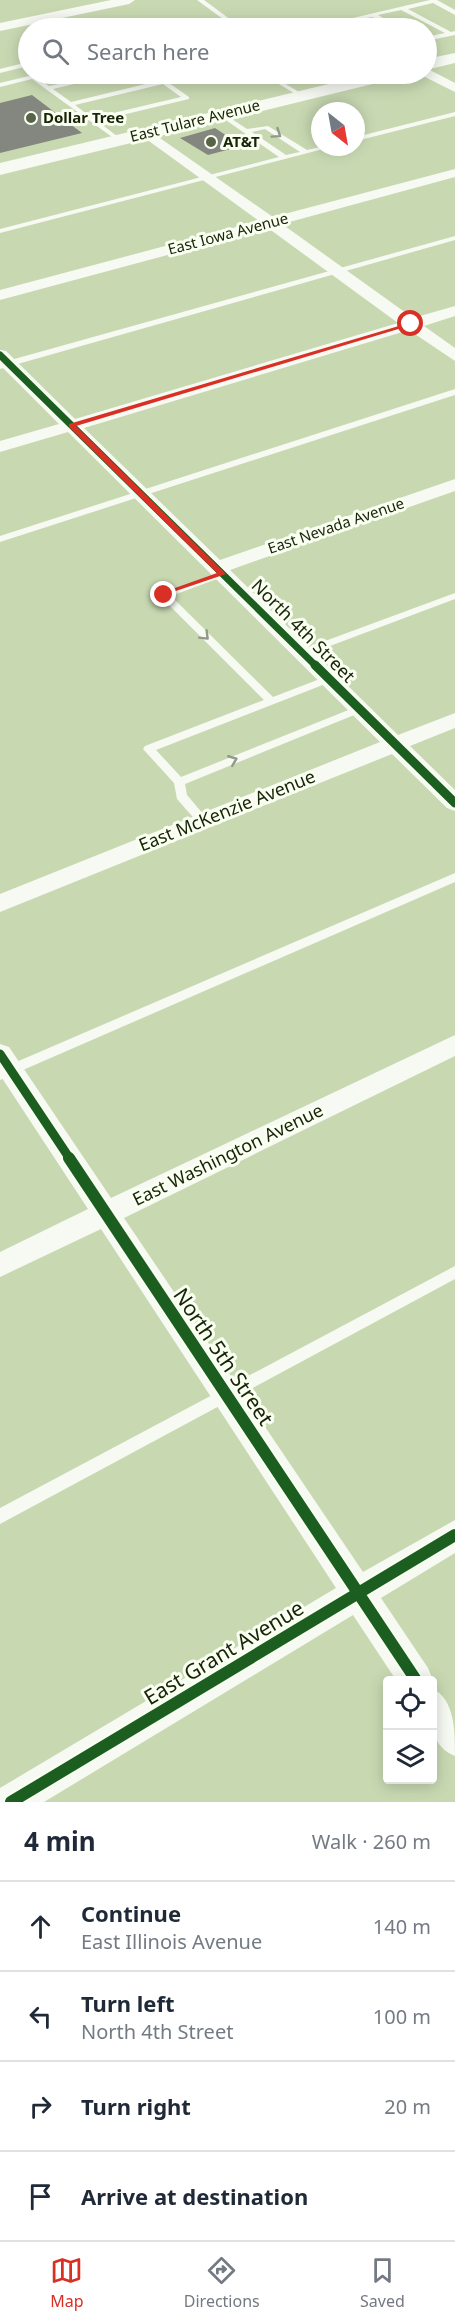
<!DOCTYPE html>
<meta charset="utf-8">
<style>
:root{--surface:#fff;--page:#f6f6f7;--text:#1f2937;--muted:#747a83;--line:#e0e1e3;--accent:#d93025}
body{margin:0;font-family:"Noto Sans",sans-serif;background:var(--page);color:var(--text)}
.controls{position:absolute;right:18px;bottom:18px;display:grid;overflow:hidden;border-radius:6px;box-shadow:0 3px 15px #0003}
.controls button{width:54px;height:54px;display:grid;place-items:center;padding:0;border:0;border-bottom:2px solid var(--line);background:var(--surface);color:var(--text);font:30px sans-serif}
.compass{position:absolute;left:311px;top:102px;width:54px;height:54px;border-radius:50%;background:var(--surface);box-shadow:0 3px 15px #0003;rotate:149deg}
.stop{position:absolute;width:18px;height:18px;margin:-14px;border:4px solid #d93025;border-radius:50%;background:#fff}
.stop.end{background:#d93025;border-color:#fff;box-shadow:0 2px 6px #0008}
.list{margin:0;padding:0;list-style:none}
h2{display:flex;justify-content:space-between;align-items:center;height:78px;margin:0;padding:0 24px;font-size:26px}
h2 small{font-size:20px;font-weight:400;color:var(--muted)}
.list li{display:grid;grid-template-columns:39px 1fr auto;gap:18px;align-items:center;box-sizing:border-box;height:90px;padding:0 24px;border-top:2px solid var(--line)}
.list b{display:block;font-size:22px;white-space:nowrap}
.list p{margin:0;font-size:20px;white-space:nowrap;color:var(--muted)}
.list em{font-size:20px;font-style:normal;color:var(--muted)}
.icon{flex:none;width:33px;height:33px;fill:none;stroke:currentColor;stroke-width:2;stroke-linecap:round;stroke-linejoin:round}
.map{position:relative;flex:none;width:455px;height:1802px;overflow:hidden}
.search{position:absolute;background:var(--surface);box-shadow:0 3px 15px #0003;left:18px;right:18px;top:18px;height:66px;display:flex;align-items:center;gap:15px;box-sizing:border-box;padding:0 21px;border-radius:33px;color:var(--muted);font-size:22px}
.sheet{height:438px;background:var(--surface)}
nav{display:flex;justify-content:space-around;align-items:center;box-sizing:border-box;height:84px;border-top:2px solid var(--line);background:var(--surface);font-size:16px;color:var(--muted)}
nav a{display:grid;justify-items:center;gap:3px}
nav .on{color:var(--accent)}
.map>svg:first-child{display:block}
</style>
<div class="map">
<svg width="455" height="1802" viewBox="0 0 455 1802">
<rect width="100%" height="100%" fill="#c8d9b2"/>
<!-- building -->
<path fill="#84877f" d="M32,95L82,133L0,153V103Z
M215,128L242,146L208,155L180,138Z"/>
<g fill="none" stroke-linecap="round" stroke-linejoin="round">
<!-- lane -->
<path fill="#f7f9f3" fill-rule="evenodd" d="M197,0H204L231,20L197,28H188L189,27L223,19Z
M430,0H437L455,10V15L433,3L408,9L451,32L455,31V35L426,41V37L445,33L401,10L378,15L401,28H394L372,17L319,28H310Z
M28,62V66L0,73V69Z
M106,74H116L53,89L71,102L158,81L149,74H156L165,80L193,74H202L169,83L189,97V99L97,121L121,139L123,140L119,142L32,79L0,87V83L33,75L49,86ZM163,84L181,97L92,118L75,105Z
M262,74H269L304,95L299,96Z
M455,112V116L356,141V137Z
M220,114H224L247,129L268,126L307,150L320,147H331L0,233V229L279,157L220,116ZM265,129L300,152L286,155L252,132Z
M455,236V240L0,369V363Z
M455,389V395L0,542V536Z
M222,571L225,572V576L171,596L273,697L325,677H333L334,679L333,681L156,750L181,777L356,707H364L365,709L364,711L185,784L187,795L209,821L203,825L199,824L177,799L174,783L143,749L145,746L264,700L159,595Z
M455,593V599L306,655L302,656L297,653L298,651Z
M455,873V882L0,1080V1069Z
M455,1266V1279L0,1524V1508Z"/>
<!-- street -->
<path fill="#f7f9f3" fill-rule="evenodd" d="M111,0H135L129,4L0,31V23Z
M426,68L455,83V92L421,75L426,74Z
M147,129L273,217L455,169V177L282,224L413,318L455,306V316L424,326L455,348V361L409,330L84,428L220,560L455,479V491L230,570L398,735L455,713V728L410,746L455,790V811L447,808L392,754L0,912V894L380,742L68,432L0,452V441L59,424L0,365V350L6,351L75,419L398,323L268,228L0,300V290L259,221L142,136V130Z
M455,1035V1056L124,1218L363,1572L455,1520V1553L381,1598L428,1668L433,1680L432,1681L396,1680L353,1615L44,1802H0V1788L336,1588L101,1229L0,1277V1252L88,1209L0,1075V1044L9,1047L111,1198Z
M432,1688C455,1700 455,1730 455,1756C426,1744 432,1715 432,1688Z"/>
<!-- secondary -->
<path fill="#f7f9f3" fill-rule="evenodd" d="M455,53V63L426,70V59Z
M370,74H400L397,78L0,175V163Z"/>
<defs>
<path id="cycleway-far2" d="M0,355L317,667"/>
<path id="cycleway-far1" d="M315,665L455,803
M0,1054L70,1159"/>
<path id="cycleway" d="M69,1158L416,1680
M11,1802L455,1535"/>
</defs>
<!-- cycleway-far2 casing -->
<use href="#cycleway-far2" stroke="#f9fff1" stroke-width="10"/>
<!-- cycleway-far1 casing -->
<use href="#cycleway-far1" stroke="#f9fff1" stroke-width="13"/>
<!-- cycleway casing -->
<use href="#cycleway" stroke="#f9fff1" stroke-width="16"/>
<!-- cycleway-far2 -->
<use href="#cycleway-far2" stroke="#1b5e20" stroke-width="7"/>
<!-- cycleway-far1 -->
<use href="#cycleway-far1" stroke="#1b5e20" stroke-width="9"/>
<!-- cycleway -->
<use href="#cycleway" stroke="#1b5e20" stroke-width="12"/>
</g>
<!-- one-way arrows -->
<defs><path id="oneway-chevron" d="M-2-3.5L2.5 0L-2 3.5" fill="none" stroke-width="1.6" stroke-linecap="round" stroke-linejoin="round" transform="scale(1.5)"/></defs>
<g stroke="#939989">
<use href="#oneway-chevron" transform="translate(277 134) rotate(34)"/>
<use href="#oneway-chevron" transform="translate(205 636) rotate(45)"/>
<use href="#oneway-chevron" transform="translate(233 760) rotate(-22)"/>
</g>
<!-- route -->
<path fill="#d93025" d="M409,323L415,324L76,426L226,574L161,596V593L217,573L69,427V424Z"/>
<!-- markers -->
<g fill="#566344" stroke="#f9fff1" stroke-width="2">
<circle cx="31" cy="118" r="6"/>
<circle cx="211" cy="142" r="6"/>
</g>
<g text-anchor="middle" stroke-width="6" stroke-linejoin="round" paint-order="stroke">
<!-- far-poi labels -->
<g font-size="15" font-weight="bold" fill="#192308" stroke="#f9fff1" text-anchor="start">
<text x="43" y="123">Dollar Tree</text>
<text x="223" y="147">AT&amp;T</text>
</g>
<!-- far-street labels -->
<g font-size="15" fill="#192308" stroke="#f9fff1">
<text transform="translate(195 121) rotate(-14)" y="5">East Tulare Avenue</text>
<text transform="translate(228 234) rotate(-15)" y="5">East Iowa Avenue</text>
<text transform="translate(336 526) rotate(-19)" y="5">East Nevada Avenue</text>
</g>
<!-- street labels -->
<g font-size="18" fill="#192308" stroke="#f9fff1">
<text transform="translate(303 631) rotate(45)" y="6">North 4th Street</text>
<text transform="translate(227 811) rotate(-22)" y="6">East McKenzie Avenue</text>
<text transform="translate(228 1155) rotate(-26)" y="6">East Washington Avenue</text>
</g>
<!-- near-street labels -->
<g font-size="21" fill="#192308" stroke="#f9fff1">
<text transform="translate(223 1357) rotate(56)" y="7">North 5th Street</text>
<text transform="translate(224 1653) rotate(-31)" y="7">East Grant Avenue</text>
</g>
</g>
</svg>
<div class="controls">
<button><svg class="icon" aria-label="locate" viewBox="0 0 24 24"><circle cx="12" cy="12" r="6"/><path d="M12 2v4M12 18v4M2 12h4M18 12h4"/></svg></button>
<button><svg class="icon" aria-label="layers" viewBox="0 0 24 24"><path d="M12 4l9 5-9 5-9-5zM3 14l9 5 9-5"/></svg></button>
</div>
<svg class="compass" viewBox="-18 -18 36 36"><path d="M0-13l5 13h-10z" fill="#e53935"/><path d="M0 13l5-13h-10z" fill="#747a83"/></svg>
<div class="stop" style="left:411px;top:324px"></div>
<div class="stop end" style="left:164px;top:595px"></div>
<div class="search"><svg class="icon" aria-label="search" viewBox="0 0 24 24"><circle cx="10" cy="10" r="6"/><path d="M15 15l6 6"/></svg>Search here</div>
</div>
<section class="sheet">
<h2>4 min<small>Walk · 260 m</small></h2>
<ul class="list">
<li><svg class="icon" aria-label="ahead" viewBox="0 0 24 24"><path d="M12 20V5M6 11l6-6 6 6"/></svg><div><b>Continue</b><p>East Illinois Avenue</p></div><em>140 m</em></li>
<li><svg class="icon" aria-label="left" viewBox="0 0 24 24"><path d="M17 20v-9H6M10 6l-5 5 5 5"/></svg><div><b>Turn left</b><p>North 4th Street</p></div><em>100 m</em></li>
<li><svg class="icon" aria-label="right" viewBox="0 0 24 24"><path d="M7 20v-9h11M14 6l5 5-5 5"/></svg><div><b>Turn right</b></div><em>20 m</em></li>
<li><svg class="icon" aria-label="arrive" viewBox="0 0 24 24"><path d="M6 21V4h12l-3 4 3 4H6"/></svg><div><b>Arrive at destination</b></div></li>
</ul>
</section>
<nav>
<a class="on"><svg class="icon" aria-label="map" viewBox="0 0 24 24"><path d="M3 6l6-2 6 2 6-2v14l-6 2-6-2-6 2zM9 4v14M15 6v14"/></svg>Map</a>
<a><svg class="icon" aria-label="directions" viewBox="0 0 24 24"><path d="M12 3l9 9-9 9-9-9zM9 14v-3h6M13 9l2 2-2 2"/></svg>Directions</a>
<a><svg class="icon" aria-label="saved" viewBox="0 0 24 24"><path d="M7 4h10v16l-5-4-5 4z"/></svg>Saved</a>
</nav>
